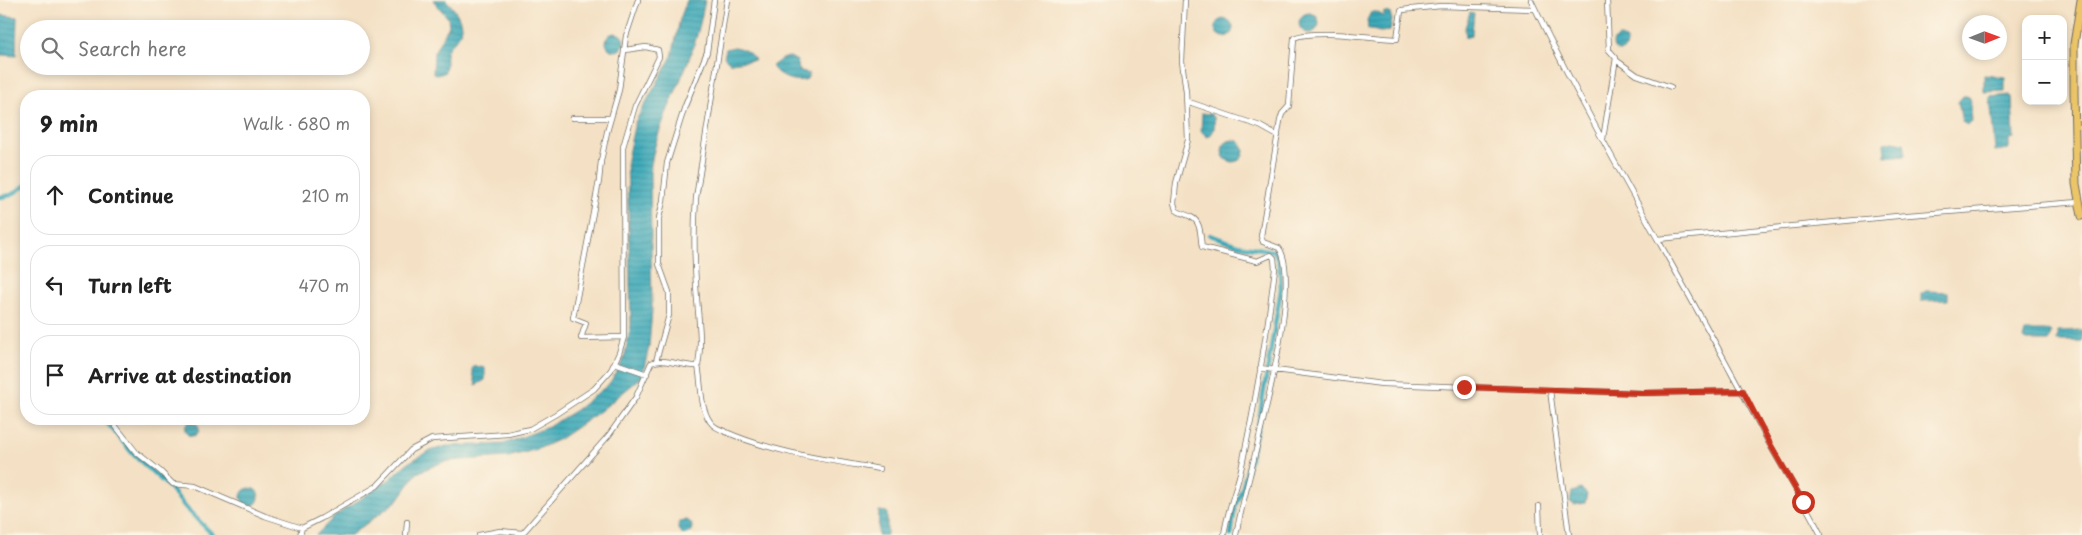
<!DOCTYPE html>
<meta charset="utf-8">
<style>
:root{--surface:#fff;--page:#f2f2f2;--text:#222;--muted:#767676;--line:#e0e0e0}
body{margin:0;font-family:"Playpen Sans",sans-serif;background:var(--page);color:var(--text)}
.controls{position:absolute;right:15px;top:15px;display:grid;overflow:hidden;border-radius:10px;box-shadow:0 2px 8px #0003}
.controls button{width:45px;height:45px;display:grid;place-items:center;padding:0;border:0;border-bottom:1px solid var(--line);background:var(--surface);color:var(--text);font:25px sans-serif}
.compass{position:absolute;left:1962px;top:15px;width:45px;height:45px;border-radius:50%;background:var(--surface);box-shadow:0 2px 8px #0003;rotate:89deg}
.stop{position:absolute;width:15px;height:15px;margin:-11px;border:4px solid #c8321e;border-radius:50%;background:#fff}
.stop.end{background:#c8321e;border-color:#fff;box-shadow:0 1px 5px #0008}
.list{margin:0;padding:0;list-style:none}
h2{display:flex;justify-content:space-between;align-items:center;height:65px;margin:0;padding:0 20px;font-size:21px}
h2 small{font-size:16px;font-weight:400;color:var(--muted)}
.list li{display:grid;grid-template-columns:32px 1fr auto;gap:15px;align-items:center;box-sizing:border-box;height:80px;margin:0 10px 10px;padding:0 10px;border:1px solid var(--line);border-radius:20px}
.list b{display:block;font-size:19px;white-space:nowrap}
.list em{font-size:16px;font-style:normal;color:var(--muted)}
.icon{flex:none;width:28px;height:28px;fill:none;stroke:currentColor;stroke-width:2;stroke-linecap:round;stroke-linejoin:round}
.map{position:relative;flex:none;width:2082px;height:535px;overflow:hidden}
.search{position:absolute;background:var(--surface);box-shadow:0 2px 8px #0003;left:20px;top:20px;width:350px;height:55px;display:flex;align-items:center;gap:12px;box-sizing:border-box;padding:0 18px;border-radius:28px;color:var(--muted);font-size:19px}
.panel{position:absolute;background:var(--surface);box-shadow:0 2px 8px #0003;left:20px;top:90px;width:350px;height:335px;border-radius:20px}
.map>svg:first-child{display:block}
</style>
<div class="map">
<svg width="2082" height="535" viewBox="0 0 2082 535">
<defs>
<pattern id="water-rules" width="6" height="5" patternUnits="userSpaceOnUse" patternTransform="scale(1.25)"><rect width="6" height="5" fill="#3ba9b9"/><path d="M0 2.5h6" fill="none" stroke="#328a97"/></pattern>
</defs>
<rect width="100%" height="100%" fill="#fcf5e5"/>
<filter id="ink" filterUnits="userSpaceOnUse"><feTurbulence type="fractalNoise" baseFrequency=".02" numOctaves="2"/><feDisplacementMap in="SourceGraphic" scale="10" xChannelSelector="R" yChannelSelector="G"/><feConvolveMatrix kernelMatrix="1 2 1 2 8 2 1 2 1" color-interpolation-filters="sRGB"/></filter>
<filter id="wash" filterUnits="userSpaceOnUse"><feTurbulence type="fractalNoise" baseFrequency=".0096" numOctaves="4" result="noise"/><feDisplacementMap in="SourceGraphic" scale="20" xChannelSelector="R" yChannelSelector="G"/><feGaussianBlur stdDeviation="1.12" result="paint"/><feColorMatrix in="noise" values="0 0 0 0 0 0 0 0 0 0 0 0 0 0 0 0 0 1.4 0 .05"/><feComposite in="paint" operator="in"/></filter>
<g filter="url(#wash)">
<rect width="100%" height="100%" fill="#f4e1c5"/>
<!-- water -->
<path fill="url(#water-rules)" stroke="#336a72" d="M433,0H446C454,8 466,23 459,35C456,41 450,44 447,50C444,58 448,65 444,73L436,75L433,74L434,52L449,26L448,18Z
M687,0H705C702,15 699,30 694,45C680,88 655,127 650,172L652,310L649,347L642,377L599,412L560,439L538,449L508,457L461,460L443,462L431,467L417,473L398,500L351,535H316L335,516L390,479L406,464L427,452L446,446L504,444L548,427L576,410L609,384L624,359L631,325L627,159L635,122L672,56L680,19Z
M1371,12H1377L1383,16L1384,12L1390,13L1392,20L1390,31L1380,32L1368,29L1367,20Z
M1470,12L1474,13L1472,32V35L1466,37L1465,28Z
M1299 23a10 10 0 1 1 20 0a10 10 0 1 1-20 0Z
M0,15L17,17L16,56L0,55Z
M1215 28a9 9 0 1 1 18 0a9 9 0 1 1-18 0Z
M606 42a9 9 0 1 1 18 0a9 9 0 1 1-18 0Z
M1613 44a7 7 0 1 1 14 0a7 7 0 1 1-14 0Z
M734,47C744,49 749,51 755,60L730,63L724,57L726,49Z
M790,57L797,61L799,70L809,74L807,79C795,84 778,77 772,66L783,58Z
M1984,75L2005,77V91L1984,92Z
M2010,95L2012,97L2014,138L2009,139V149L1995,151L1990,97Z
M1963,96H1968L1970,98L1972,121L1967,125L1962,122L1958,102Z
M1202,113L1211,114L1214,117C1215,125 1215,134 1207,137L1201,131Z
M1222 151a11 11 0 1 1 22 0a11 11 0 1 1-22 0Z
M1893,141L1904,143L1906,155L1885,157L1884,143Z
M1926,291L1948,292V300L1921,301V294Z
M2082,330V341H2057L2058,331Z
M2025,331H2048L2051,333L2049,341H2026L2023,339Z
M474,366L485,368V380L476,385L472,369Z
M185 429a7 7 0 1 1 14 0a7 7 0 1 1-14 0Z
M241 497a9 9 0 1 1 18 0a9 9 0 1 1-18 0Z
M1581,489L1587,494L1585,503L1575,505L1570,502L1572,492Z
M879,511L887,512V535H878Z
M678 527a7 7 0 1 1 14 0a7 7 0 1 1-14 0Z"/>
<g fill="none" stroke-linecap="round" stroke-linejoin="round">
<!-- canal -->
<path stroke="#3ba9b9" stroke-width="4.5" d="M0,197L11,195L26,185
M1210,235L1238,245L1274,251C1281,262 1280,277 1281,289L1258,426L1243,486L1235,506L1231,535
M104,419L134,455L169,487L186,508L213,535"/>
</g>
</g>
<g filter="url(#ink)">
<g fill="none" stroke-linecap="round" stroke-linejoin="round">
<defs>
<path id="street" d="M1185,0L1182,61L1186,92L1188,140L1176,183L1174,203L1176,210C1181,214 1186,214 1191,217C1202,222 1200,237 1202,247L1257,261L1271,255L1274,258L1275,269C1267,335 1256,400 1242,465C1237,489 1227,511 1224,535
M1531,0C1603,151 1692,294 1769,443C1786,474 1805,503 1821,535
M1616,60L1637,75L1671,87
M1186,101L1260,126L1278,136
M573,118H611
M1603,139L1616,58L1609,50L1607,0
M1658,239L1908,215L2079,202
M624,337L581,338L586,323L573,318L599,181L601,161L607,132L619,90L626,36L638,0
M656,361L669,315V292L659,264V218L663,201L667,163L685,106L707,52L714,0
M615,363L647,374
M698,366C702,384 699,411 713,425C716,428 722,430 726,432C774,453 828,460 880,469
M1260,368L1382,384L1412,385L1642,393L1743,391
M1550,390L1569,535
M110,419L136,452L160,471L173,484L195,486L265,516L302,528
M1539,506L1540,535
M300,535L302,528L322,518L377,486L411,450L432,439L508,434L530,429L556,414L594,389L611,370L619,353L624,337L623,147L635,106L659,57L658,50L646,47L625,50
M406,535L407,522
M479,535L500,531L523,533
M521,535L609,435L636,397L651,363C665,357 683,367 698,366C703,339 697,311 696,284C694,255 694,226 696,198L727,0
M1236,535C1245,483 1306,286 1279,248L1263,242L1261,236L1280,121L1282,114L1289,106L1294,38C1312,29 1374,38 1397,39L1401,11L1402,10L1441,6L1535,9"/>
<path id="primary" d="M2081,0L2074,44V92L2076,184L2082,216"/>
</defs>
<!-- street casing -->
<use href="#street" stroke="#716b61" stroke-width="6"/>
<!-- primary casing -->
<use href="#primary" stroke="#716b61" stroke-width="9"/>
<!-- street -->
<use href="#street" stroke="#fff" stroke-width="4.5"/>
<!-- primary -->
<use href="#primary" stroke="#ecc569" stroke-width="7"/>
</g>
</g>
<g fill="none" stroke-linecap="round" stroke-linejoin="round" filter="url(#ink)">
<!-- route -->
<path stroke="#c8321e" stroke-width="6" d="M1464,387L1642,393L1743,391L1770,444L1803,502"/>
</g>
</svg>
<div class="controls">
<button>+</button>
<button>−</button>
</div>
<svg class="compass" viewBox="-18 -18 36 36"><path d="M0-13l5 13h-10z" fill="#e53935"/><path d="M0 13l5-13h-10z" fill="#767676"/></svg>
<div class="stop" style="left:1803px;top:502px"></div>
<div class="stop end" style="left:1464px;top:387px"></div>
<div class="search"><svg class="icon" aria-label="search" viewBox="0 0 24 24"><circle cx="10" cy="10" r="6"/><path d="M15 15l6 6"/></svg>Search here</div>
<section class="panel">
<h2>9 min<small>Walk · 680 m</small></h2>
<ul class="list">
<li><svg class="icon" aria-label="ahead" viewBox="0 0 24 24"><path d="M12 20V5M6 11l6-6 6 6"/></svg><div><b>Continue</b></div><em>210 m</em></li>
<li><svg class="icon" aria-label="left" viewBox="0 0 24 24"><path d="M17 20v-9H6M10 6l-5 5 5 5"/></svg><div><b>Turn left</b></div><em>470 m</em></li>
<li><svg class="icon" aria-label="arrive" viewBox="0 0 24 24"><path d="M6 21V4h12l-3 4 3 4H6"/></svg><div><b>Arrive at destination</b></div></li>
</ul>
</section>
</div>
